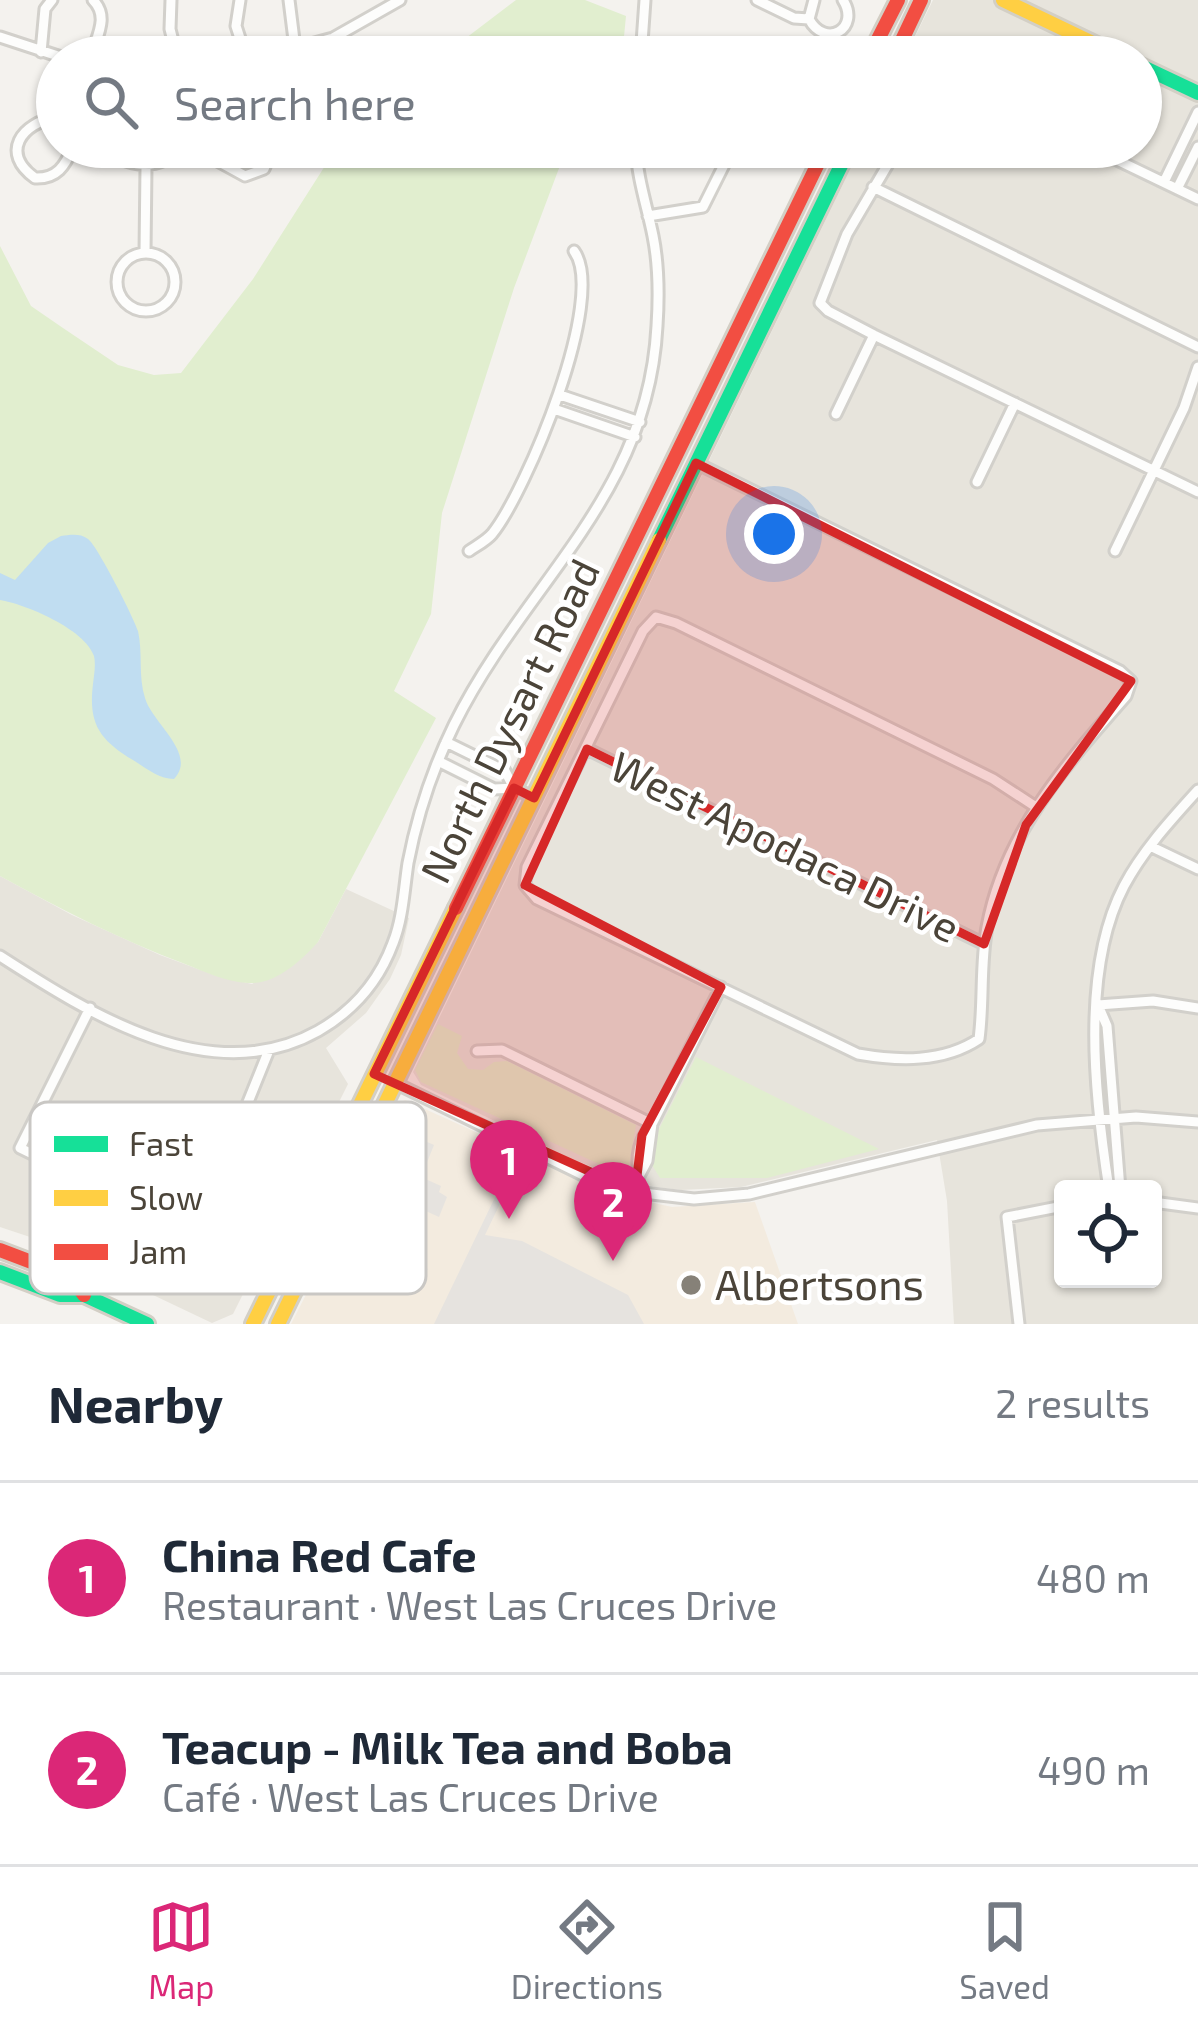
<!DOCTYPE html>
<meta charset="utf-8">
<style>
:root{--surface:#fff;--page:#f2f2f3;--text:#1f2937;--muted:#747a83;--line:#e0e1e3;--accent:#db2777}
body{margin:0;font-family:"Exo 2",sans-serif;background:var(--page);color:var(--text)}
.controls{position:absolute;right:36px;bottom:36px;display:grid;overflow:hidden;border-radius:12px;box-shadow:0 3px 9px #0004}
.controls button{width:108px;height:108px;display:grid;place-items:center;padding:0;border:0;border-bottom:3px solid var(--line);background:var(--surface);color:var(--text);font:60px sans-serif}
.you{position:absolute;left:774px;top:534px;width:42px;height:42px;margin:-30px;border:9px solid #fff;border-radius:50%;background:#1a73e8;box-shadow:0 0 0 18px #1a73e833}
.badge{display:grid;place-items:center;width:78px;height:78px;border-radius:50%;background:var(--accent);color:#fff;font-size:39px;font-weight:700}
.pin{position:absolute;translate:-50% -99px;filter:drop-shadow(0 3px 6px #0008)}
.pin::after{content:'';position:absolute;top:63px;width:42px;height:36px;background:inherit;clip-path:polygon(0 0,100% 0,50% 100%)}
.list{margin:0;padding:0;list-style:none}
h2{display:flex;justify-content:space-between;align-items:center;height:156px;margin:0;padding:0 48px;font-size:51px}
h2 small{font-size:39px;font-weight:400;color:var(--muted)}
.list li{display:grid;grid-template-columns:78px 1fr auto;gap:36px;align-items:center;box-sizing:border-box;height:192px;padding:0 48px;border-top:3px solid var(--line)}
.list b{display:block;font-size:45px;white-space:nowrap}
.list p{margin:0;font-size:39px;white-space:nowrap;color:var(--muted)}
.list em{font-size:39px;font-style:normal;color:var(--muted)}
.icon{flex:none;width:66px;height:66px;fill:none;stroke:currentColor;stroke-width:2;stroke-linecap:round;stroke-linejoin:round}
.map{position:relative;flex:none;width:1198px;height:1324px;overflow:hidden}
.search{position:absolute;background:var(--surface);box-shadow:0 3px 9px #0004;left:36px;right:36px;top:36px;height:132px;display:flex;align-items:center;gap:30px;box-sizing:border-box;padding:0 42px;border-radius:66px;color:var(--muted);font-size:45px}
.sheet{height:540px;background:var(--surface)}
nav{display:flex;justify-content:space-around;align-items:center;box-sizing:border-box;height:168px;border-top:3px solid var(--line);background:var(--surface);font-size:33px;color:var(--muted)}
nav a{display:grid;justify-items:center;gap:6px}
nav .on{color:var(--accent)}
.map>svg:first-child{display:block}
</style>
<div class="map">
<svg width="1198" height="1324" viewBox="0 0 1198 1324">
<rect width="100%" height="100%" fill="#f4f2ee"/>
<!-- residential -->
<path fill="#e7e4dc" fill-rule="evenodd" d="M933,0H1198V1324H954L947,1201L937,1140L741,1187L681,1190L656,1187L622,1179L568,1157L421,1085L413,1072L861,147H1141V57H905ZM1063,1189H1153V1279H1063Z
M0,876L72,915L160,955L217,976L252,984L318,942L346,889L409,918L401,955L390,979L366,1013L326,1048L348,1084L233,1314L212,1323L33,1238L0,1227Z"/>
<!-- commercial -->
<path fill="#f3ebdf" d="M405,1100L613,1194L672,1207L755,1202L798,1324H291L352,1205L362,1171L394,1107Z"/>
<!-- green -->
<path fill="#e1eecf" d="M516,0H585L626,16L622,57H441Z
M337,147H567L514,288L442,513L431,614L394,691L436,718L318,942C301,961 275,985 248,983C227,982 205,972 185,964C121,940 60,909 0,876V246L31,306L63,328L118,365L154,375L181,373L253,279Z
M438,1024L462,1036L457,1053L468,1069L483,1070L494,1062L507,1061L636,1125L627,1177L421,1082L415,1070Z
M696,1057L879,1149L767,1178H660L652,1165L658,1131Z"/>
<!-- parking -->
<path fill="#e6e3df" d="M425,1141L434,1145L421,1177L441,1186L439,1192L447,1197L439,1217L406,1202L408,1195L403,1192Z
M500,1187L506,1191L485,1235L522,1241L628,1295L644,1324H434Z
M377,1211L395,1219L382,1246L428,1269L414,1291L352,1261Z"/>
<!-- water -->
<path fill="#c0ddf1" d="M61,536C70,535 80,533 88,539C97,545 134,618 138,631C143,653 138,676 145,698C152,723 198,754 174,779C159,779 146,768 133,760C100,740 88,724 93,684C94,675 96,665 94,656C85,629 25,604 0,600V573L15,580L48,543Z"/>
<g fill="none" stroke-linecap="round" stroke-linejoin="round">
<!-- stream -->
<path stroke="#c0ddf1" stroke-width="3" d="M370,1163L382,1169"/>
<defs>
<path id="street" d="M171,0L170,29L177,57
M240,0L236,26L246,57
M289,0L295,48
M757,0L794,18L809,19
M814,0L809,19C825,49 861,29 843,0
M0,37L61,57
M41,52L45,9L52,0
M91,57C96,37 110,17 93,0
M262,57L333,38L400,0
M641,57L645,0
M57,117C21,123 0,153 35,178C57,179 65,166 73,147
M96,147C127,165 155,175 183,147
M192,147L245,176L264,169L273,147
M898,147L847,234L820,303L828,311L874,335L1198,492
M1090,147L1198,199
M1164,182L1198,112
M873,187L1198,347
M1177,189L1198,147
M648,216L703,207L733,147
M145,252L146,167
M117 282a29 29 0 1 1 58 0a29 29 0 1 1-58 0Z
M560,395L640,422
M554,409L635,437
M836,414L874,335
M696,463L1120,671L1131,681L1126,696C1066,764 1004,834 987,927C980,964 984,1002 979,1039C943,1063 898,1061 858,1054L537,899L525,885L527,867L643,631L656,617L676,623L993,779L1036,807
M977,482L1015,403
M469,551C476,546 486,541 492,534C526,492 608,297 574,251
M1115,551L1184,408L1198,367
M446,742L505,771L514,788
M587,749L984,944
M438,761L494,789L514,788L534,798
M1150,846L1198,869
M0,956C90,1014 211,1091 318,1031C353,1011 379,981 393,943C403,918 404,889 408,863C417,816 433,768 454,725C524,583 648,498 657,326C659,296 659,266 653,236C647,206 637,178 636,147
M1098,1005L1107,1026L1120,1189
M1098,1005L1153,1001L1198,1008
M90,1008L20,1148L184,1228L238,1127L269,1050
M477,1051L502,1050L652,1124
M395,1083L591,1179L635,1192L694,1199L749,1194L1037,1125L1136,1117L1198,1122
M639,1175C636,1155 639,1140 652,1124L721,987
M639,1176L647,1161L652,1124
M1109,1189C1095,1098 1080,970 1124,886C1143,850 1171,820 1198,790
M1153,1202L1198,1208
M1019,1324L1007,1217L1063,1206"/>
<path id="fast" d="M1141,66L1198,93
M659,540L850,147
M0,1272L60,1295H84L147,1324"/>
<path id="slow" d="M1003,0L1122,57
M253,1324L456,908
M278,1324L659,540"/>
<path id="jam" d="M869,57L898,0
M894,57L921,0
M456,908L826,147
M0,1250L71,1277L84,1295"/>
</defs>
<!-- street casing -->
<use href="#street" stroke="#d2d0cb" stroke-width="15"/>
<!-- fast casing -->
<use href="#fast" stroke="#d3cfc5" stroke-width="20"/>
<!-- slow casing -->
<use href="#slow" stroke="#d3cfc5" stroke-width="20"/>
<!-- jam casing -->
<use href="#jam" stroke="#d3cfc5" stroke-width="20"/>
<!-- street -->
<use href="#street" stroke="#fdfdfc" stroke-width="9"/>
<!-- fast -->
<use href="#fast" stroke="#16e098" stroke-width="14"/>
<!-- slow -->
<use href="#slow" stroke="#ffcf43" stroke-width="14"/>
<!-- jam -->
<use href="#jam" stroke="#f24e42" stroke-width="14"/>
</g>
<!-- marked area -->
<path fill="#d62828" fill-opacity="0.2" stroke="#d62828" stroke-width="9" stroke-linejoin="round" d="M696,463L1131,681L1026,825L984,944L587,749L525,885L721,987L642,1135L635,1192L374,1074L514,788L534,798Z"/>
<!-- markers -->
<circle fill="#868178" stroke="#fff" stroke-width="4.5" cx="691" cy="1285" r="12"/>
<g text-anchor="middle" stroke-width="9" stroke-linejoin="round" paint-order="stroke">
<!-- street labels -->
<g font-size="42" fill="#4b4439" stroke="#fff">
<text transform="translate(510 721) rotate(-64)" y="15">North Dysart Road</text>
<text transform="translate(785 847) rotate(26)" y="15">West Apodaca Drive</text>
</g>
<!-- poi labels -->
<g font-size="42" fill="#4b4439" stroke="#fff" text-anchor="start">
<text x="715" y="1300">Albertsons</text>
</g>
</g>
<!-- legend -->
<rect x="30" y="1102" width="396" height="192" rx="18" fill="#fff" stroke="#c9c7c4" stroke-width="3"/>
<rect x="54" y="1136" width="54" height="16" fill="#16e098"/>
<rect x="54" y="1190" width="54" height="16" fill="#ffcf43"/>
<rect x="54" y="1244" width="54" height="16" fill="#f24e42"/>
<g font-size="33" fill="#4b4439">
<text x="129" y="1156">Fast</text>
<text x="129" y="1210">Slow</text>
<text x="129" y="1264">Jam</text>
</g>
</svg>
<div class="controls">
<button><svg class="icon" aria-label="locate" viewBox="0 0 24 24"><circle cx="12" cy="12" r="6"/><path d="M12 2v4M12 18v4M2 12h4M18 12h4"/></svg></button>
</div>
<div class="you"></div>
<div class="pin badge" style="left:509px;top:1219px">1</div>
<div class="pin badge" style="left:613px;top:1261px">2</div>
<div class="search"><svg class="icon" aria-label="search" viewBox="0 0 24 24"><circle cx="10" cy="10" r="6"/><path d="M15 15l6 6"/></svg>Search here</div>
</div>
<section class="sheet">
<h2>Nearby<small>2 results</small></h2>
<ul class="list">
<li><span class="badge">1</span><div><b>China Red Cafe</b><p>Restaurant · West Las Cruces Drive</p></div><em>480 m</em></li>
<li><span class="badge">2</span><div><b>Teacup - Milk Tea and Boba</b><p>Café · West Las Cruces Drive</p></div><em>490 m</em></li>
</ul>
</section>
<nav>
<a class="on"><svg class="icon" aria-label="map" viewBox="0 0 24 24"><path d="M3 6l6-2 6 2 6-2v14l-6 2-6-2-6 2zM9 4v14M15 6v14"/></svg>Map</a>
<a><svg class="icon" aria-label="directions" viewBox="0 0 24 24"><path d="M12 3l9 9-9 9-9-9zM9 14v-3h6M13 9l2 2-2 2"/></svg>Directions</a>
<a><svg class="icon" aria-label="saved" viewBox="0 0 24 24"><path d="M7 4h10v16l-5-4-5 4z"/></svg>Saved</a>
</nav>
